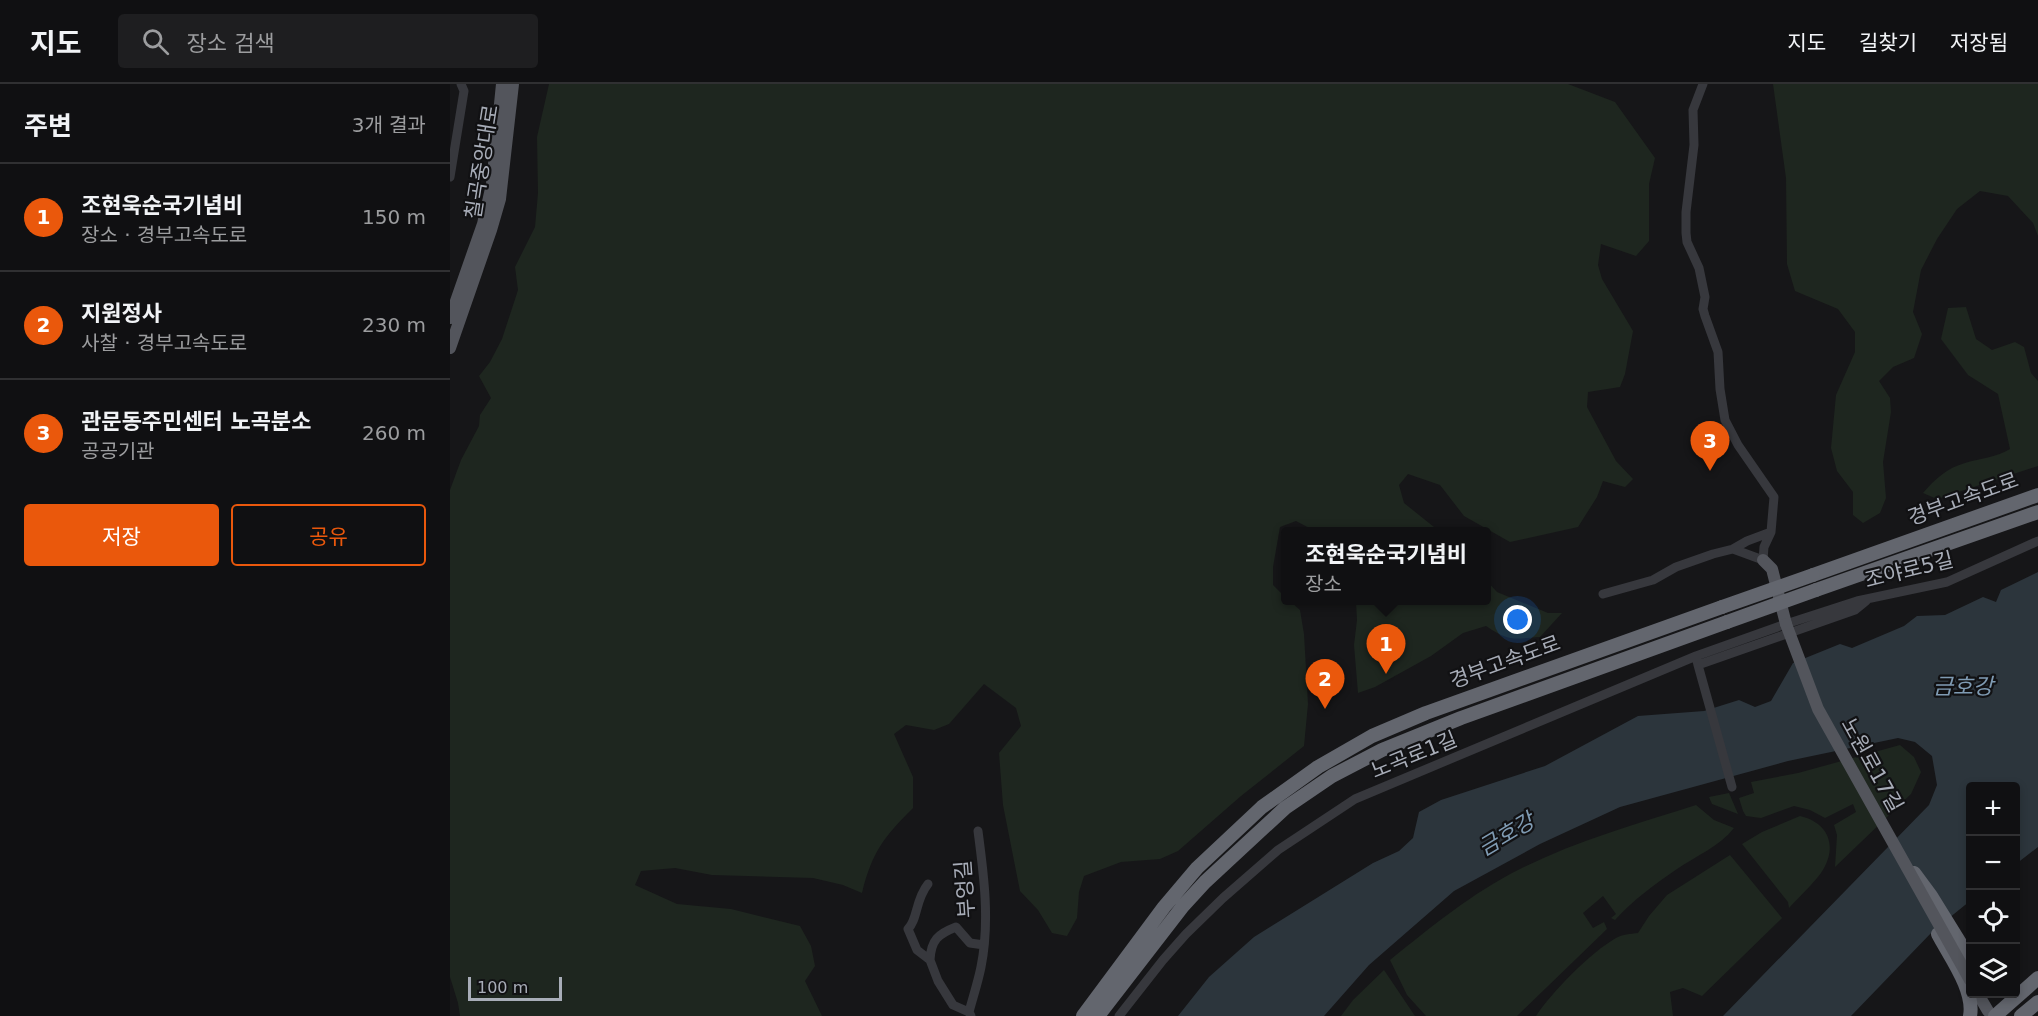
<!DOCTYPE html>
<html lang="ko">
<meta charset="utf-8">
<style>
:root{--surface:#101012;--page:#1e1e20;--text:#f1f3f6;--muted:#9c9d9f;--line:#303032;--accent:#ea580c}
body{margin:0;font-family:"DejaVu Sans","Noto Sans KR",sans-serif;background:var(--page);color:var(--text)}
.controls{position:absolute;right:18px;bottom:18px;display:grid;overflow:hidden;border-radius:6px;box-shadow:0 3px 9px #0003}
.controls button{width:54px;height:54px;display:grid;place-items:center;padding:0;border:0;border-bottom:2px solid var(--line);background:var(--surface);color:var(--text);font:30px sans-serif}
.scale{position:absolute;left:18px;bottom:15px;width:94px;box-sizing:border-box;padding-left:6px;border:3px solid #a8adb8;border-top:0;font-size:16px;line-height:21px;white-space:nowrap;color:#a8adb8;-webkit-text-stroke:4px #111113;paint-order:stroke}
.you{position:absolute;left:1068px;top:536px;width:21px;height:21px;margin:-15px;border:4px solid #fff;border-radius:50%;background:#1a73e8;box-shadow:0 0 0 9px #1a73e833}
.badge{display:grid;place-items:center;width:39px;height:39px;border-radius:50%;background:var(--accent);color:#fff;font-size:20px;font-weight:700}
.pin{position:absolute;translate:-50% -50px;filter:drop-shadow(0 2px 3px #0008)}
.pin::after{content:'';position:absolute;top:32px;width:21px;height:18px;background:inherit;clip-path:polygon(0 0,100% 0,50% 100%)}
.popup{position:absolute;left:831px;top:443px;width:210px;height:78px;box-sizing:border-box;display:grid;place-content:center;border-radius:6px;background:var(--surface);filter:drop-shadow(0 2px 4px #0005);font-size:20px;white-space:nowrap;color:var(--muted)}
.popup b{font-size:22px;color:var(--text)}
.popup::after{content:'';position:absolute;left:50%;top:100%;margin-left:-12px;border:12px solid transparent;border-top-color:var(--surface)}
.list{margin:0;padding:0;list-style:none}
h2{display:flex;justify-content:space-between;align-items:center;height:78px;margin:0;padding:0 24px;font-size:26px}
h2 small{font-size:20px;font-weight:400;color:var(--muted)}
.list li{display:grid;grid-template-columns:39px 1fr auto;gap:18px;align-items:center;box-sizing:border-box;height:108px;padding:0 24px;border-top:2px solid var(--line)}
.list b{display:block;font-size:22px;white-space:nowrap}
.list p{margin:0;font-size:20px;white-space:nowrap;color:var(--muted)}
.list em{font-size:20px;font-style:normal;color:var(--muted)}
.actions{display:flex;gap:12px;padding:18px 24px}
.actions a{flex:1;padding:14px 0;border:2px solid var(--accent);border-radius:6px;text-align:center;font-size:21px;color:var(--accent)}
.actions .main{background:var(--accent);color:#fff}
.icon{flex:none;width:33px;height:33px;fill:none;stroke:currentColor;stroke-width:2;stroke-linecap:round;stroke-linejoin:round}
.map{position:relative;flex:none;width:1588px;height:932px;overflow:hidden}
header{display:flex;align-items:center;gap:36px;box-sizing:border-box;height:84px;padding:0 30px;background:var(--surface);border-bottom:2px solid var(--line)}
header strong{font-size:28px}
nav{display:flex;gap:33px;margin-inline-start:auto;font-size:21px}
.search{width:420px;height:54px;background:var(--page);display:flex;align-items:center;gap:15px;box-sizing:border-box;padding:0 21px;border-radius:6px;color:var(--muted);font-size:22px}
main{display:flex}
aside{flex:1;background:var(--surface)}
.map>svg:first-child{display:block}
</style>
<header>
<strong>지도</strong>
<div class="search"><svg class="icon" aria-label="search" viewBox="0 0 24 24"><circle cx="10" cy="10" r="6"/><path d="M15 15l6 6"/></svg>장소 검색</div>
<nav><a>지도</a><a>길찾기</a><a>저장됨</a></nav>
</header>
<main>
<aside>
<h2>주변<small>3개 결과</small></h2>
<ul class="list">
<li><span class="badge">1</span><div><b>조현욱순국기념비</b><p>장소 · 경부고속도로</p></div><em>150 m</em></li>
<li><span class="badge">2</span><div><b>지원정사</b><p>사찰 · 경부고속도로</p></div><em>230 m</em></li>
<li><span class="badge">3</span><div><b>관문동주민센터 노곡분소</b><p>공공기관</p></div><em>260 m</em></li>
</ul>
<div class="actions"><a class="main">저장</a><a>공유</a></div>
</aside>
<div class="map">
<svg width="1588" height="932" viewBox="0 0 1588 932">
<rect width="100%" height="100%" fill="#161618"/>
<!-- green -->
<path fill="#1e261f" d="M99,0H1118L1165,18L1205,74L1199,100V157L1186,172L1151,160L1148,181L1152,195L1183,247L1175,290L1170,303L1138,308L1137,323L1166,377L1183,395L1175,403L1153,397L1147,413L1128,443L1060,458L1014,432L990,401L958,390L949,401L954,419L989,447H865L846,437L830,443L823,483V501L835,513L836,516L840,517L850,526L854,550L858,620L854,662L791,712L728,767L710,775L671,778L634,792L629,808L627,834L617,852L602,849L588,826L570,807L553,721L549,669L571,642L566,624L534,600L499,640L484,646L456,641L444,650L463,693V724C434,753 422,768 412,809L393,801L363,794L262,791L225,784L191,787L185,801L227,820L281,825L350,842L361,862L365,882L355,897L372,932H10L8,919L0,893V406L11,376L29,342L30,331L41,314L29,292L40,278L52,255L68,206L65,183L85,143L88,109L87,53Z
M1323,0H1588V152L1583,139L1558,112L1530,107L1507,125L1487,155L1471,186L1463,228L1472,250L1464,274L1443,283L1429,297L1440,314L1441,328L1433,378L1436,414L1430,429L1413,439L1403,431V408L1387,387L1381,364L1386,311L1405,268V248L1388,225L1345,207L1337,180L1336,94Z
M1516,223L1526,255L1542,266L1565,258L1574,263L1581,289L1588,297V382L1487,415L1473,409C1485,395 1497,384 1515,379C1531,374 1545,374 1560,365L1548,310L1518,291L1491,255L1498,224Z
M1037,497L1047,508L1098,529H1112L1090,553C1062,555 1060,558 1036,542L1013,549L981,572L925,603L908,609L904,561L907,536L906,517L1036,516Z
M1450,661L1464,673L1471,688L1461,710L1385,783L1387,751L1384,741L1406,728L1403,720L1375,734L1360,726L1344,722L1311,734L1296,732L1293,727L1289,714L1304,709L1301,698L1348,689Z
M1279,709L1288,730L1262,720L1259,713Z
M1246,721L1264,736L1284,744C1270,762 1246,772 1227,785C1205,800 1183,816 1165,836L1161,834L1166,830L1153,812L1133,829L1143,844L1154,838L1157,845L1067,932H976L957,911L940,876C981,843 1022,809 1070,785C1126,757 1186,740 1246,721Z
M1350,732C1380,739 1388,764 1371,789C1362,801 1350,812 1339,824L1338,818L1292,760L1312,748Z
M1280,771L1332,834L1252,912L1233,904L1220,908L1223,932H1086C1102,908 1141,868 1166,854C1173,850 1180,850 1188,849L1199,832L1217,811Z
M934,886L965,932H891L903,916Z"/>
<!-- water -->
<path fill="#2c353c" d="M1588,488V763L1566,780V702H1520V817L1483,847L1401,932H1273L1479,721L1487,701L1482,672L1465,658L1448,654L1338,677L1170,723L1090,760L1004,807L919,881L874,932H728L759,893L804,853L923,779L949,767L963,754L969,728L991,716L1095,682L1188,632L1254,627L1289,616L1305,623L1321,617L1343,579L1390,560L1402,564L1454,542L1467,532L1495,531L1533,513L1546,518L1551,506Z"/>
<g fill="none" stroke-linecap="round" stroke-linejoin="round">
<!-- minor -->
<path stroke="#37383d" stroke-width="9" d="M0,93L14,7L11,0
M1283,465L1297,457L1321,448
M1153,510L1203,496L1226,483L1263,470L1283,465L1313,476L1314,463L1321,448L1324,413L1288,361L1275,336L1270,305L1268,268L1255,232L1253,225L1255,213L1249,184L1237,158L1236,149V128L1244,61L1243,26L1253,0
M1246,572L1248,581L1405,526L1416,517
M1248,581L1282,703
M478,800C465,816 468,835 458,845L467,866L480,876L488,897L503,921L519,928L521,932
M480,876C481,856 488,850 506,843L520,859L534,861
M519,928C523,913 528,898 531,883C540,838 534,792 528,747
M669,932L713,876L736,850L773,814L828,766L905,715L1246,572L1336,540L1407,517L1497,498L1588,457"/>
<!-- major -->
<path stroke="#53555c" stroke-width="12" d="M0,234L33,140L42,100L52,0
M0,264L41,146L50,115L63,0
M1313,476L1322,485L1336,540
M1528,910L1538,927"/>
<!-- highway -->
<path stroke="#63666e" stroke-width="14" d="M1363,491L1588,411
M1366,506L1588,428
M1464,789L1481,812L1520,875
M1488,850C1500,873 1525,906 1520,932
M633,932L714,823L747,784L812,723L868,683L922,652L976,629L1272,523
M648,932L733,822L755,798L835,724L882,692L932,666L1011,634L1277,538
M1545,932L1588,894
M1571,932L1588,918"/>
<!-- major-bridge -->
<path stroke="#53555c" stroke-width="12" d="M1336,540L1368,625L1520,896"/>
<!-- highway-bridge -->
<path stroke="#63666e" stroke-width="14" d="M1272,523L1363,491
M1277,538L1366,506"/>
</g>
<g text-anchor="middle" stroke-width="4.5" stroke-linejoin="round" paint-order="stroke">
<!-- street labels -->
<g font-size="21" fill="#a8adb8" stroke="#111113">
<text transform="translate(32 78) rotate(-81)" y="7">칠곡중앙대로</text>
<text transform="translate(1513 415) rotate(-20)" y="7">경부고속도로</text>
<text transform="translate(1459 486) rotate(-14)" y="7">조야로5길</text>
<text transform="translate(1055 578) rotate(-20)" y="7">경부고속도로</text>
<text transform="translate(964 671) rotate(-22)" y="7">노곡로1길</text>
<text transform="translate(1422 681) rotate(61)" y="7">노원로17길</text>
<text transform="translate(515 805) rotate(-94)" y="7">부엉길</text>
</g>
<!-- water labels -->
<g font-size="22" font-style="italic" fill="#7f9bb3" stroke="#111113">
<text x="1513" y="610">금호강</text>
<text transform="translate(1056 750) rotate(-31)" y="8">금호강</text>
</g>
</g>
</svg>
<div class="controls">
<button>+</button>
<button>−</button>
<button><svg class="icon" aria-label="locate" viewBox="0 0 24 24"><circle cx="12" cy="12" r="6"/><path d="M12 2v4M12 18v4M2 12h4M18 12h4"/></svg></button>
<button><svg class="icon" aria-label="layers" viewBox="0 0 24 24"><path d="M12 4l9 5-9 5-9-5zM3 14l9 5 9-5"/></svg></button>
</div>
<div class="scale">100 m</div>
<div class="you"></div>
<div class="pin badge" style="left:936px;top:590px">1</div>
<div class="popup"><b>조현욱순국기념비</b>장소</div>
<div class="pin badge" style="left:875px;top:625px">2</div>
<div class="pin badge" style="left:1260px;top:387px">3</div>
</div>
</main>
